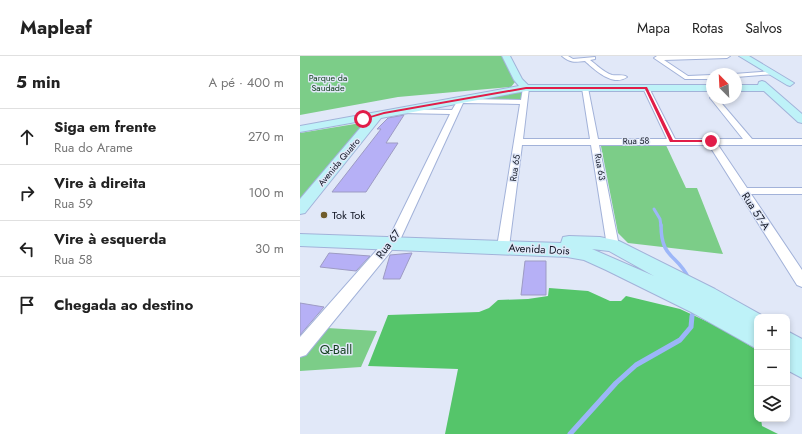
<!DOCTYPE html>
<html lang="pt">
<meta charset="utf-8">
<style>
:root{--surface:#fff;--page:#f2f2f2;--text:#222;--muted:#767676;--line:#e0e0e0}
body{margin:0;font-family:Jost,sans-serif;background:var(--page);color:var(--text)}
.controls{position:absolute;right:12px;bottom:12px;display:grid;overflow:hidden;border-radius:8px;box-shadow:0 2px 6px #0003}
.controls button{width:36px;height:36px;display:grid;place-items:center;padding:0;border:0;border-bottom:1px solid var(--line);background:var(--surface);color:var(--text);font:20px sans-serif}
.compass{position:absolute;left:406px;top:12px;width:36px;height:36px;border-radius:50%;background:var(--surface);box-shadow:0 2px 6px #0003;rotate:336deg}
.stop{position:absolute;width:12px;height:12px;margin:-9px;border:3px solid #e11d48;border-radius:50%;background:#fff}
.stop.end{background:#e11d48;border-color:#fff;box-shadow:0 1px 4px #0008}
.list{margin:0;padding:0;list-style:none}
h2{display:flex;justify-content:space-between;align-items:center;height:52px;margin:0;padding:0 16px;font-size:17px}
h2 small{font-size:13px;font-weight:400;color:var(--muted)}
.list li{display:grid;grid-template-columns:26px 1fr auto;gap:12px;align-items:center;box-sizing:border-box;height:56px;padding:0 16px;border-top:1px solid var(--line)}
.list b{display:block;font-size:15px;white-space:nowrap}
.list p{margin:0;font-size:13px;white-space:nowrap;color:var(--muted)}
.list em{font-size:13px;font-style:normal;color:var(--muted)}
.icon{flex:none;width:22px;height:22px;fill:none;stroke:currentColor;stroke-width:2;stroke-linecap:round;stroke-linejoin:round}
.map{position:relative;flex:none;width:502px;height:378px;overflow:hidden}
header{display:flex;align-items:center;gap:24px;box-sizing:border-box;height:56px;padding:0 20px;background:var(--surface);border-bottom:1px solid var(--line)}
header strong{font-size:19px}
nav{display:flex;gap:22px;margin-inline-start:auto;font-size:14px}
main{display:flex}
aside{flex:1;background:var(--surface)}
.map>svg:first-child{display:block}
</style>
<header>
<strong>Mapleaf</strong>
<nav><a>Mapa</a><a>Rotas</a><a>Salvos</a></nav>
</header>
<main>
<aside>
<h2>5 min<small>A pé · 400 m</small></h2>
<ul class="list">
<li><svg class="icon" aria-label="ahead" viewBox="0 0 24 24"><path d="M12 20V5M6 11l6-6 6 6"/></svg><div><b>Siga em frente</b><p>Rua do Arame</p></div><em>270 m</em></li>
<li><svg class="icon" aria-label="right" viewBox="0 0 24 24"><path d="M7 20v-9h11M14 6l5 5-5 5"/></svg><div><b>Vire à direita</b><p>Rua 59</p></div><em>100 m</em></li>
<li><svg class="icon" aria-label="left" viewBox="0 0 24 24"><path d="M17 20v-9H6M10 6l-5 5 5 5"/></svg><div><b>Vire à esquerda</b><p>Rua 58</p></div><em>30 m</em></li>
<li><svg class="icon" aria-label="arrive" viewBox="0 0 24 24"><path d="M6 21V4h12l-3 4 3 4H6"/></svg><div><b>Chegada ao destino</b></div></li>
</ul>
</aside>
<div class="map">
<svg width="502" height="378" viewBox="0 0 502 378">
<rect width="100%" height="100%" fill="#e1e8f8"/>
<!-- green -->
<path fill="#7ccd88" d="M0,0H202L215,26L211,31L98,41L0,59Z
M224,35L222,45L176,44Z
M67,66L0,143V77Z
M305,87H365L386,132H397L423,198L328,187L318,177L301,90Z
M27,272L77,275L61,311L0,315V301Z"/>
<!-- forest -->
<path fill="#55c56a" d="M249,232L288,235L310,245H321L326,240L380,253L421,272L457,294V363H461L462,370L478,378H145L158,313L68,310L88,259L179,256L189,252L198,244L228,243L248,240Z"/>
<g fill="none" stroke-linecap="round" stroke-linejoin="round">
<!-- stream-far2 -->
<path stroke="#9cb6f8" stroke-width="3" d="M354,153L360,163L361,170"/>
<!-- stream-far1 -->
<path stroke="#9cb6f8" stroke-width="3.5" d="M361,169C361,204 378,198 389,223
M392,261L393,253"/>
<!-- stream -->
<path stroke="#9cb6f8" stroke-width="5" d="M270,378L316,327L336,309L380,284L391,271L392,260"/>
</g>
<!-- building -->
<path fill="#b6b0f6" stroke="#9d9bc3" d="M104,59L86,87H98L66,136H32L81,73H77L88,62Z
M29,197L70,200L56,215L20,211Z
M112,197L100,223H83L90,199Z
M225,205H246V239H221Z
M0,247L24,251L0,279Z"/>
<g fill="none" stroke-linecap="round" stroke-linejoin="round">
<defs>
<path id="street" d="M262,0H268L273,3L295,1V3L290,4C297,9 303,16 312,19C317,20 323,18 327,21C313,31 295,14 285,5C275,6 270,7 262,0Z
M430,0L427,2L364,4L388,20L412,19V23H385L354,2L357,0Z
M473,15L476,17L475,18L436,21V18H434Z
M226,30L229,32L223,83H290L282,32L285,30L288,32L298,83H367L343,32L346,30L349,32L375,83H443L411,43L410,42L412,40V42H417L452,83H502V89H418L447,132H502V138H451L502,214V231L497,229L409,89H299L319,190L317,193L313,195L309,193L307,190L291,89H222L209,191L207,194L203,196L199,194L197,191L220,48L163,47L100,184L6,299L0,301V281L91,178L150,58L100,57H97V53L152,54L158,44L160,43L221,44L223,32Z"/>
<path id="secondary" d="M202,0H210L222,23L228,29H412V35H226L81,62L5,157L0,158V143L67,64L0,76V70L219,30L214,24Z
M439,0H449L494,27L490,30L487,29Z
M462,25L465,26L502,58V67L498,66L464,35H436V29H458L459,26Z
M0,178L261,187L263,181L269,180L300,181L319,185L415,233L465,261H457V293L391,256L306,214L284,204L267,201L0,190ZM292,193L309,195L354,220Z
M487,275L502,283V322L487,314Z"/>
</defs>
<!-- street casing -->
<use href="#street" stroke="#a2b2d9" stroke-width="2"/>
<!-- secondary casing -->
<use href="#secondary" stroke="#a2b2d9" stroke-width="2"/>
<!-- street -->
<use href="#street" fill="#fff" fill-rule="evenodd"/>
<!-- secondary -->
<use href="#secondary" fill="#bef2f8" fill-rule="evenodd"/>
</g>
<!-- route -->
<path fill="#e11d48" d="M226,31H347L373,84H411L413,85L411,86H370L345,33H226L84,58L63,64L61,63L84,56Z"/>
<!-- markers -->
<circle fill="#705c2b" stroke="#e1e8f8" stroke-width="1.5" cx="24" cy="159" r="4"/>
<g text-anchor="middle" stroke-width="3" stroke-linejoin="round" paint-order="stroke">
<!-- far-park labels -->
<g font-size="9" fill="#113d1a" stroke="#e1e8f8">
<text x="28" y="25">Parque da<tspan x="28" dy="10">Saudade</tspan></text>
</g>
<!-- far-street labels -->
<g font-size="9" fill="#0f1422" stroke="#e1e8f8">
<text transform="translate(336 85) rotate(-1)" y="3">Rua 58</text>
<text transform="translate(39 106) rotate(-50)" y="3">Avenida Quatro</text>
<text transform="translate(300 111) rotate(80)" y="3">Rua 63</text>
<text transform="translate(215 112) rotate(-82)" y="3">Rua 65</text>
</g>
<!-- street labels -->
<g font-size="11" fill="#0f1422" stroke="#e1e8f8">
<text transform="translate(456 155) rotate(57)" y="4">Rua 57-A</text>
<text transform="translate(88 188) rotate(-53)" y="4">Rua 67</text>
<text transform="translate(239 193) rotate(3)" y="4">Avenida Dois</text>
</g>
<!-- poi labels -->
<g font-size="11" fill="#0f1422" stroke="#e1e8f8" text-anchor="start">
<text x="32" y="163">Tok Tok</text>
</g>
<!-- near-park labels -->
<g font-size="13" fill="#113d1a" stroke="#e1e8f8">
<text x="36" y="298">Q-Ball</text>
</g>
</g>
</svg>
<div class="controls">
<button>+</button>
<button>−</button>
<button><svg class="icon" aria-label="layers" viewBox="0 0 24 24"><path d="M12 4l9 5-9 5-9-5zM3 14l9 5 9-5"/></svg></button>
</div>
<svg class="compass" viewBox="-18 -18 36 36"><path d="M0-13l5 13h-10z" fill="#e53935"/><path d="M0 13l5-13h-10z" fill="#767676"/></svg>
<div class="stop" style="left:63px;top:63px"></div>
<div class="stop end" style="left:411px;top:85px"></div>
</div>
</main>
